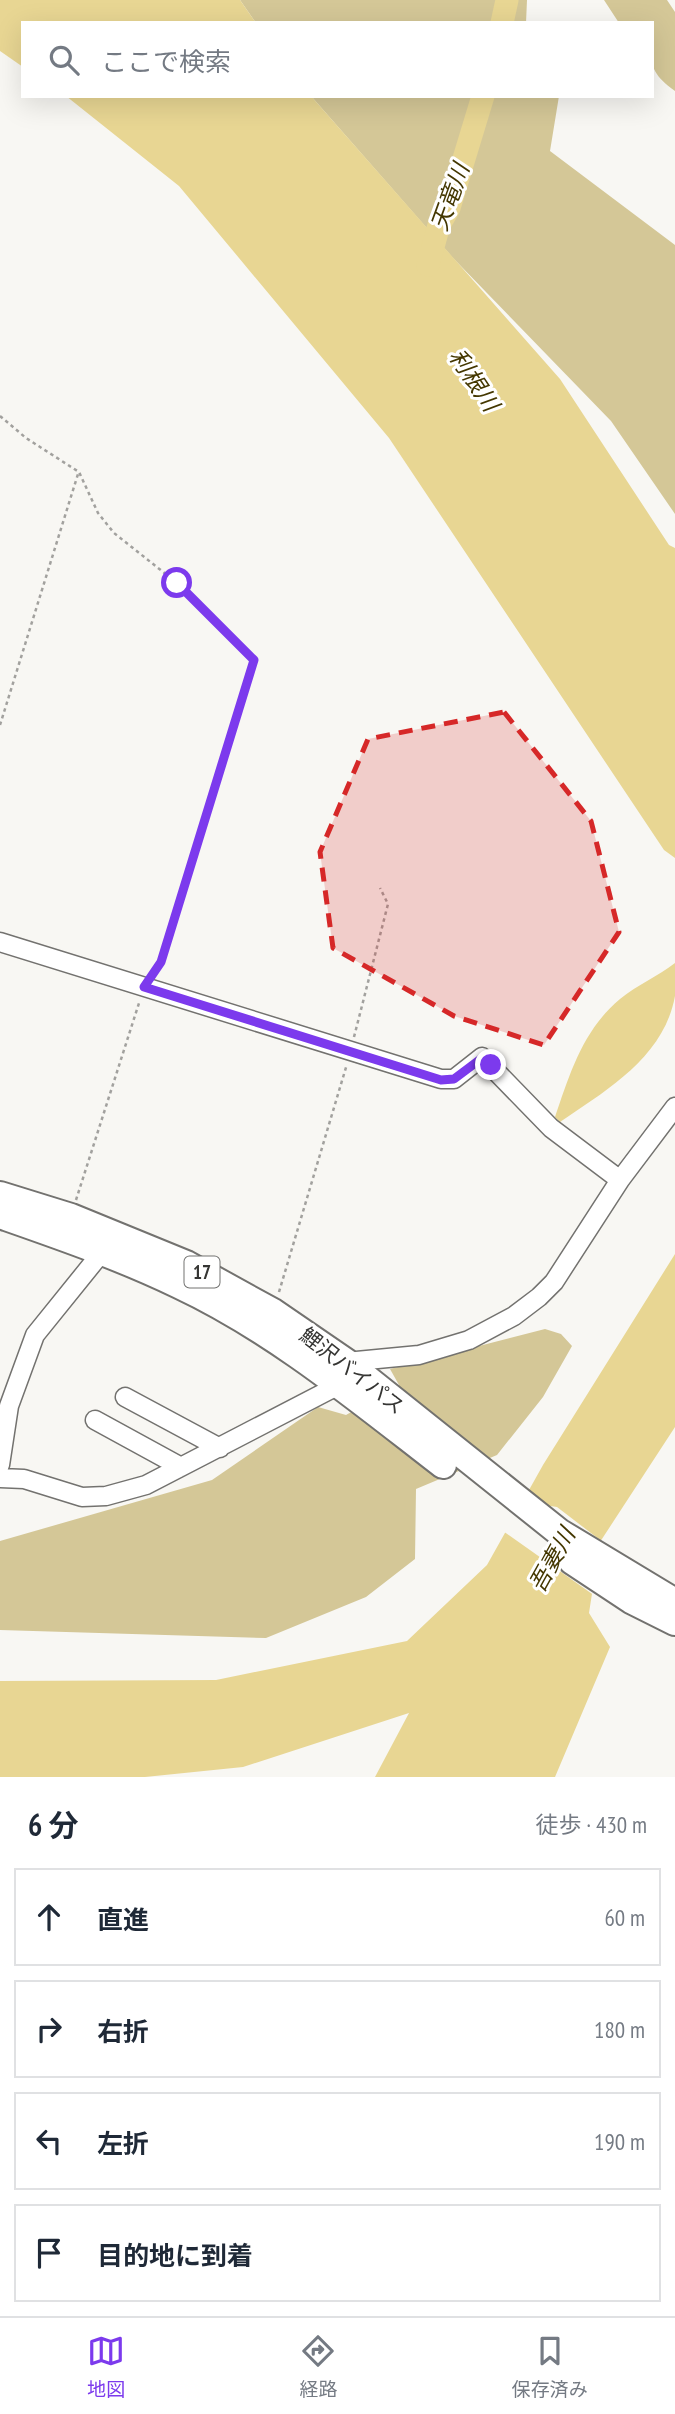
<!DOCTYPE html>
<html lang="ja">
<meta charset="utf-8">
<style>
:root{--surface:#fff;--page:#f6f6f7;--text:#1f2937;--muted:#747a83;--line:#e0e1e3;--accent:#7c3aed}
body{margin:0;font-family:"PT Sans Narrow","Noto Sans JP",sans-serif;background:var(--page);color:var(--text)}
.stop{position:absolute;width:21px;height:21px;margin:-16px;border:5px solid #7c3aed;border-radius:50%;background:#fff}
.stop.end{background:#7c3aed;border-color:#fff;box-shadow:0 2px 7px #0008}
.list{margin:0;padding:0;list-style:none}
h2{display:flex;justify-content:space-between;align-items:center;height:91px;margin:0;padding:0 28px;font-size:30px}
h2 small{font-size:23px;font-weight:400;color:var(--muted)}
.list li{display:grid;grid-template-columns:46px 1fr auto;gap:21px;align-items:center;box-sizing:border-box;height:98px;margin:0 14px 14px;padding:0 14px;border:2px solid var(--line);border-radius:0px}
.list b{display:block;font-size:26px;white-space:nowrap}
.list em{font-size:23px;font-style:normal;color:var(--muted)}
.icon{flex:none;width:38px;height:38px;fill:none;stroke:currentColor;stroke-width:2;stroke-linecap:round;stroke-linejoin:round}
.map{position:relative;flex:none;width:675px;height:1777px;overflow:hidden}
.search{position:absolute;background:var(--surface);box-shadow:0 7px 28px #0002;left:21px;right:21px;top:21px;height:77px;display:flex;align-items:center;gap:18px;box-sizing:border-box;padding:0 24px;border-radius:0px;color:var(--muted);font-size:26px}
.sheet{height:539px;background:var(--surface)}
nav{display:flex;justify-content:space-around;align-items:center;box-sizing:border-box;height:98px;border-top:2px solid var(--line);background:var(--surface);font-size:19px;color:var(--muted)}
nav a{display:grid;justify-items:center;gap:4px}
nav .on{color:var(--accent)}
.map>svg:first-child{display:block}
</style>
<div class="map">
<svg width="675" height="1777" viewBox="0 0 675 1777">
<rect width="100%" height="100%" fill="#f8f7f3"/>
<!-- green -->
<path fill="#d4c797" d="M240,0H527L526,23H256Z
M604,0H667L675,12V91C644,69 652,58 652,23H619Z
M311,96H559L550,151L675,245V514L611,421L453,258Z
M545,1329L561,1334L572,1346L543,1397L497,1455L416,1489L415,1559L366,1597L266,1638L0,1630V1541L212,1480L318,1407L346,1415L399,1385L390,1369Z"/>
<!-- water -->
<path fill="#e8d693" d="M0,0H240L256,23H23V67L0,51Z
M66,96H311L560,379L669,545L675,548V858L664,850L389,438L179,186Z
M675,963C675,973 675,986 675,996C664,1057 607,1090 560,1122L555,1117C570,1073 583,1030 620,999C637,985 658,976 675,963Z
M675,1254V1427L600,1542L589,1613L610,1647L555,1777H375L409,1713L243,1767L145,1777H0V1681L216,1680L407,1641L487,1565L543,1465Z"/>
<!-- pier -->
<path fill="#f8f7f3" d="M525,1490L544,1505L557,1507L604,1543L595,1596L503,1531Z"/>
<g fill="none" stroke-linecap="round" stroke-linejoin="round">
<!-- river -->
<path stroke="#e8d693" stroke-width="23" d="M502,23L507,0
M428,265L439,225L449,208L483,96"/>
<defs>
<path id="minor" d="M0,942L441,1079H454L482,1057L551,1128L620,1180
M346,1362L419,1355L469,1340L514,1316L539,1297L554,1282L620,1180L675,1107
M125,1397L220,1448
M95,1420L181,1467
M0,1465L9,1406L35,1335L102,1252
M0,1478L24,1479L82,1497L106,1496L146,1485L339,1385"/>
<path id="highway" d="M0,1195L71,1217L186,1264L273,1312L346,1362L559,1532L675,1602
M0,1215C60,1236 121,1257 179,1285C275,1330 360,1401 443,1465
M572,1561L631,1600L675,1622"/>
</defs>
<!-- minor casing -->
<use href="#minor" stroke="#73726f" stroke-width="21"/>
<!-- highway casing -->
<use href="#highway" stroke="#73726f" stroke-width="30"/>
<!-- path -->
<path stroke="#a2a19e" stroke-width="2.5" stroke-dasharray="3.5 3.5" stroke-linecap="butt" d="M0,416L26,438L79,472L98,513L114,533L177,583L253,660L161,962L152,975
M0,725L78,474
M354,1037L388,904L380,888
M76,1200L140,1000
M279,1292L347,1064"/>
<!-- minor -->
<use href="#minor" stroke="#fff" stroke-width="18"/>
<!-- highway -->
<use href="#highway" stroke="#fff" stroke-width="26"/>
</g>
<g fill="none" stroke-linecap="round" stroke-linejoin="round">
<!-- route -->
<path stroke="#7c3aed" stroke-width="9" d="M177,583L254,660L161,962L144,987L441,1080L454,1079L482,1058L491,1065"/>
</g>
<!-- marked area -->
<path fill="#d62828" fill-opacity="0.2" stroke="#d62828" stroke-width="5" stroke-dasharray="14 9" stroke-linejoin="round" d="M504,712L591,821L619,932L544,1045L454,1016L333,948L320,852L368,739Z"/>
<g text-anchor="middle" stroke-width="6" stroke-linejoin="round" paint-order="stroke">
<!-- shield labels -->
<rect fill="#fff" stroke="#727270" stroke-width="2" x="184.5" y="1256.5" width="35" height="31" rx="5"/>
<g font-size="19" font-weight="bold" fill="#353533">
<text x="202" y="1279">17</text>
</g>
<!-- street labels -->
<g font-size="21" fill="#353533" stroke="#fff">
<text transform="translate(352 1371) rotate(38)" y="7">鯉沢バイパス</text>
</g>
<!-- water labels -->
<g font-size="23" font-style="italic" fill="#443700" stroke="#fff">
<text transform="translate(450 197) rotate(-70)" y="8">天竜川</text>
<text transform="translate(474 380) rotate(56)" y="8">利根川</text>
<text transform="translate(552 1560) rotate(-61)" y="8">吾妻川</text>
</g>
</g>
</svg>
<div class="stop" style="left:177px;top:583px"></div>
<div class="stop end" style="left:491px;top:1065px"></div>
<div class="search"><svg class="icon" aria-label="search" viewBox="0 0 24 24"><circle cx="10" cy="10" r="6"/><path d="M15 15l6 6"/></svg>ここで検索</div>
</div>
<section class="sheet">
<h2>6 分<small>徒歩 · 430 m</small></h2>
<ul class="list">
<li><svg class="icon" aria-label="ahead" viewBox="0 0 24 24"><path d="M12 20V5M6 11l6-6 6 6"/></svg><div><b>直進</b></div><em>60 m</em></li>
<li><svg class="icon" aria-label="right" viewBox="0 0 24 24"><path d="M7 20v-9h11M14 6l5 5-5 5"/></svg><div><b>右折</b></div><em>180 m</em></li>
<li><svg class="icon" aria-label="left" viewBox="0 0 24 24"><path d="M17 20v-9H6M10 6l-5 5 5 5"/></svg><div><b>左折</b></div><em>190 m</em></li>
<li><svg class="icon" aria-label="arrive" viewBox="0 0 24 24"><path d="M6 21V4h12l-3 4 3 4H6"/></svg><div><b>目的地に到着</b></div></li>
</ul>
</section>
<nav>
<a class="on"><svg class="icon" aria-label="map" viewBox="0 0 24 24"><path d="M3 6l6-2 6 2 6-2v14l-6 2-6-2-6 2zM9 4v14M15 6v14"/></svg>地図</a>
<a><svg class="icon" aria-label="directions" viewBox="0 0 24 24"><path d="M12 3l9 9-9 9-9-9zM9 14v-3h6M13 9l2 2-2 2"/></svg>経路</a>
<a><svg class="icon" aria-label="saved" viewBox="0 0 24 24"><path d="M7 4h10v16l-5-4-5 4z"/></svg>保存済み</a>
</nav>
